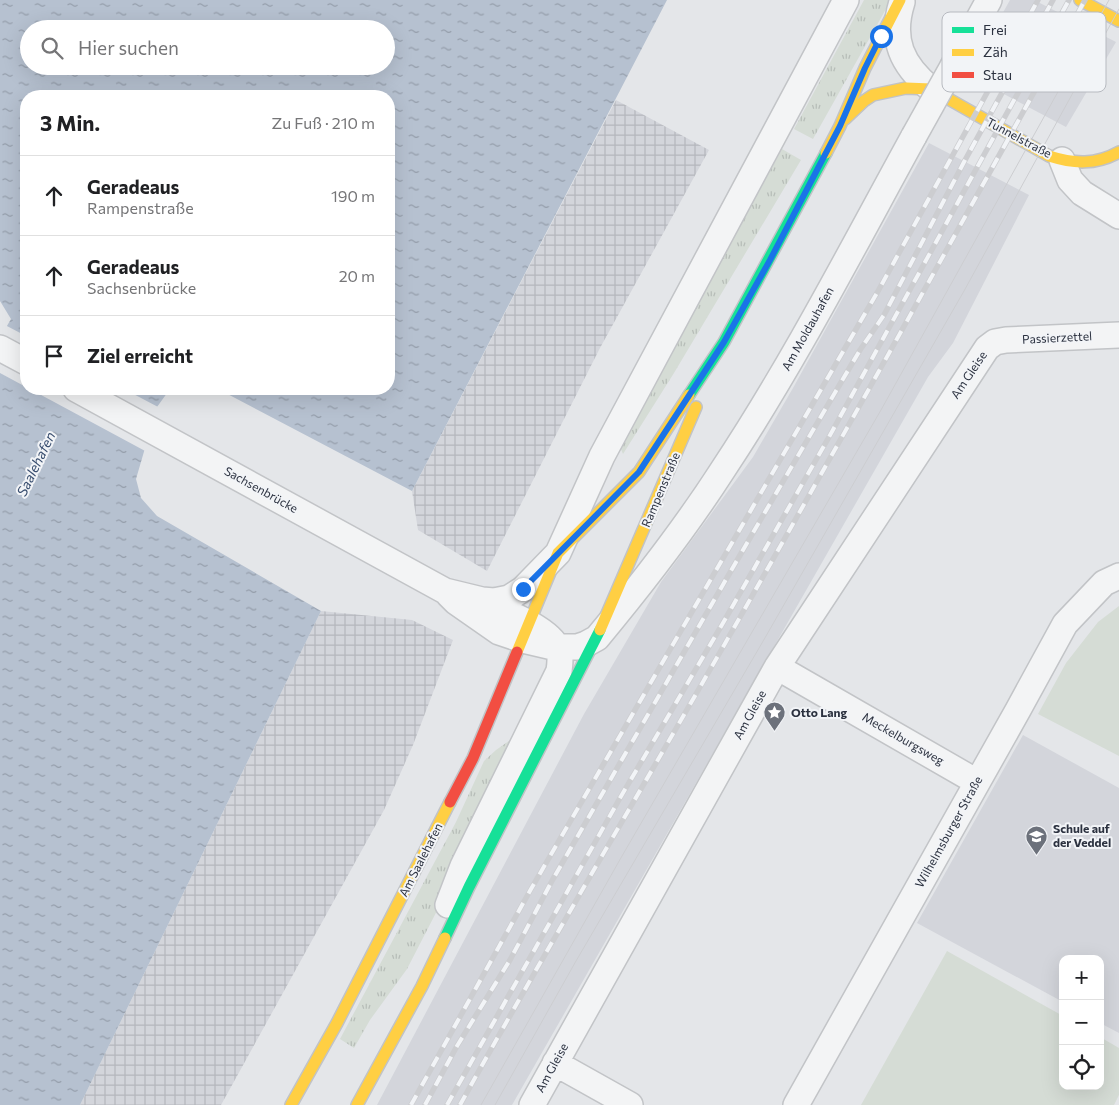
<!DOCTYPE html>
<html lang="de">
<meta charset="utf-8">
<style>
:root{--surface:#fff;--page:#f6f6f6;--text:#202124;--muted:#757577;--line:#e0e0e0}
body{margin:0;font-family:Commissioner,sans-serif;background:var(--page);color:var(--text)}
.controls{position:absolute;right:15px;bottom:15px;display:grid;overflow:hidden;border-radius:10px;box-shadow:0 5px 20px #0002}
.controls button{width:45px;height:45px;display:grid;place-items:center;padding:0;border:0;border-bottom:1px solid var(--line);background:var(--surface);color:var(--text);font:25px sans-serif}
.stop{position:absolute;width:15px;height:15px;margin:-11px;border:4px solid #1a73e8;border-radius:50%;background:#fff}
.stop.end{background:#1a73e8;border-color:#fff;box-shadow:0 1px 5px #0008}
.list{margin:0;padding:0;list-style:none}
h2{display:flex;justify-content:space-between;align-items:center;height:65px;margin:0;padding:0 20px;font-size:21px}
h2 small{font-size:16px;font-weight:400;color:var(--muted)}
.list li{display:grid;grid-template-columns:32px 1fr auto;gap:15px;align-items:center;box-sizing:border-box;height:80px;padding:0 20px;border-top:1px solid var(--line)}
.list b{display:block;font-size:19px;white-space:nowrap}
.list p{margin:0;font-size:16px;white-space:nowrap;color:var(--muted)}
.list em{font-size:16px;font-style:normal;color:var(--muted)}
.icon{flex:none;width:28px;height:28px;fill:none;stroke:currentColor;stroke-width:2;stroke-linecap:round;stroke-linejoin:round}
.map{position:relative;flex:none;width:1119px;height:1105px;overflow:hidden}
.search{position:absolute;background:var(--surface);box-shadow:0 5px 20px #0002;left:20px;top:20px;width:375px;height:55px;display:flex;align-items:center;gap:12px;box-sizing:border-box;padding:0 18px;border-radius:28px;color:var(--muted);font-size:19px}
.panel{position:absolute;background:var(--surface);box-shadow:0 5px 20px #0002;left:20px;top:90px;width:375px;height:305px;border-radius:20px}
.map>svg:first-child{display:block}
</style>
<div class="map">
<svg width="1119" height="1105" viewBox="0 0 1119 1105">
<defs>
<pattern id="industrial-grid" width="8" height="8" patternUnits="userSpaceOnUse" patternTransform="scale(1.25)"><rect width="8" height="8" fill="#d3d5db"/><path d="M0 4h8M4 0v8" fill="none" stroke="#b5b7bd"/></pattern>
<pattern id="grass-tufts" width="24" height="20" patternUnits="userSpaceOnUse" patternTransform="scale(1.25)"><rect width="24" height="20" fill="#d5dcd5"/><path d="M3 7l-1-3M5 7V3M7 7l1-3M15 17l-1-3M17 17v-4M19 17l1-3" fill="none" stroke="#b7bdb8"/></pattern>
<pattern id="water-ripples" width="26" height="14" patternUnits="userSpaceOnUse" patternTransform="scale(1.25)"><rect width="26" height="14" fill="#b6c1d0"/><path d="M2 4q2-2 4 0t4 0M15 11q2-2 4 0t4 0" fill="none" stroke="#949daa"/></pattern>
</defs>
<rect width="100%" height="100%" fill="#e4e6e9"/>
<!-- built -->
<path fill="#d3d5db" d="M1010,0H1034L1116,42L1066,127L968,75Z
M929,143L1029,195L953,343L928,377L512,1105H377L584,714L661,582L753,457L793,388Z
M1023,735L1119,788V1033L1100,1023V959H1063V1002L917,923Z"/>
<!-- industrial -->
<path fill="url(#industrial-grid)" d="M616,100L709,150L600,348L487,571L418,530L412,491Z
M321,611L412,620L453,640L413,745L384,810L221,1105H80Z"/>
<!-- grass -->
<path fill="url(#grass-tufts)" d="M864,0H891L813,139L794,129Z
M782,149L801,160L674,373L623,454L620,447L657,375Z
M516,736L441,903L407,969L370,1020L354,1048L340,1039L456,822L484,761L496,750Z"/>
<!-- park -->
<path fill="#d5dcd5" d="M1119,606V756L1038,714L1066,663L1098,622Z
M947,951L1063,1016V1086H1100V1037L1119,1048V1095L1114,1105H861Z"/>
<!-- water -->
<path fill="url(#water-ripples)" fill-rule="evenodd" d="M0,0H667L412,491L218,389H389V96H26V389H170L157,407L136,479L141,498L157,516L321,611L80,1105H0V338L11,319L0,301ZM29,29H386V66H29Z"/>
<!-- pier -->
<path fill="#e4e6e9" d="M5,325L26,336V387L0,373V333Z
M30,389H124L160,408L147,452Z"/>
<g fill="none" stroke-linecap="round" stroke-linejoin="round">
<defs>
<path id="street" d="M902,2C890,40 902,65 931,89
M953,66L989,0
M1062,160L1070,180L1082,193L1119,216
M0,348L26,362
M76,389L445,591L482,600L494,601L509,598L523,589L558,553L602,456L846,0
M449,595L456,602L499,632L523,640L553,647H577L586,644L597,638C641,585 684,530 722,471C793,364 852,249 914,136
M777,667L977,782
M448,905L463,866L559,671C560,664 561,658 559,651C552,628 503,612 482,600
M555,1063L630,1105
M532,1105L777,667L987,348L995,342L1006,340L1119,335
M796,1105L1018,710L1065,624L1104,583L1119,576"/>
<path id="fast" d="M689,395L724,342L826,153
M445,938L469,887L600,630"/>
<path id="slow" d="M1080,0L1119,21
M845,119L864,101L873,95L906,88L931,89L1049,156C1074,164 1096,165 1119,152
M826,153L840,126L865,68L900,0
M600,630L696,407
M517,652L558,553L639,472L689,395
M291,1105L337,1023L450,802
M357,1105L422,986L445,938"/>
<path id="jam" d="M450,802L473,758L517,652"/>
</defs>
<!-- street casing -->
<use href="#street" stroke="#c2c4c7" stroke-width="28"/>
<!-- fast casing -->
<use href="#fast" stroke="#c1c3c6" stroke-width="14"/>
<!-- slow casing -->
<use href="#slow" stroke="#c1c3c6" stroke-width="14"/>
<!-- jam casing -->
<use href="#jam" stroke="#c1c3c6" stroke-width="14"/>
<!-- street -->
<use href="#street" stroke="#f3f4f5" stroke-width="25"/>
<!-- fast -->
<use href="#fast" stroke="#16e098" stroke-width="11"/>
<!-- slow -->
<use href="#slow" stroke="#ffcf43" stroke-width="11"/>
<!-- jam -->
<use href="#jam" stroke="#f24e42" stroke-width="11"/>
<!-- tram -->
<path stroke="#cccdd0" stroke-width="1" d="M481,1105L622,856L881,410L1109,0
M495,1105L576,961L762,643L964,291L1119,9"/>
<defs>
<path id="rail" d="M411,1105L531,889L877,293L1038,0
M425,1105L457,1046L510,960L553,879L754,531L860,350L884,315L964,162L1053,0
M447,1105L620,798L723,623L829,437L1069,0
M460,1105C546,949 638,796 727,640C848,428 967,214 1085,0"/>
</defs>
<!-- rail casing -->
<use href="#rail" stroke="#cccdd0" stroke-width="5.5"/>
<!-- rail -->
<use href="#rail" stroke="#f2f4f7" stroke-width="4" stroke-dasharray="11" stroke-linecap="butt"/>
<defs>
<path id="street-bridge" d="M914,136L953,66"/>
</defs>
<!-- street-bridge casing -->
<use href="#street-bridge" stroke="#c2c4c7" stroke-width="28" stroke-linecap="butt"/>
<!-- street-bridge -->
<use href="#street-bridge" stroke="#f3f4f5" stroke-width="25"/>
</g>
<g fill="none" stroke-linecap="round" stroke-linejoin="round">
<!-- route -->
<path stroke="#1a73e8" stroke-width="6" d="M523,589L639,472L724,342L770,260L840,126L865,68L881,36"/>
</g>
<!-- icons -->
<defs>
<symbol id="sight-pin" viewBox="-11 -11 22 30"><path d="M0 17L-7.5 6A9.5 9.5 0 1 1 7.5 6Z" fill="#6c717b" stroke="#f2f4f7"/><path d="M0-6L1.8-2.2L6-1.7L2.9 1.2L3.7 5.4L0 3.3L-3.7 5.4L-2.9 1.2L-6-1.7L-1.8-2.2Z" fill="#fff"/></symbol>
<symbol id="school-pin" viewBox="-11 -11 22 30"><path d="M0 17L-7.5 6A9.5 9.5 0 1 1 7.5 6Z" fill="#6c717b" stroke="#f2f4f7"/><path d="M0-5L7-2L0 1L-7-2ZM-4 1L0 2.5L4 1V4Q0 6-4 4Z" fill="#fff"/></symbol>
</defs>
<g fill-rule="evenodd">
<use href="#sight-pin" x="762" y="700" width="25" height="34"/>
<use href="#school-pin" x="1024" y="824" width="25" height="34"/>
</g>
<g text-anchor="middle" stroke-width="4" stroke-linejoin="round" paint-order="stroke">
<!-- street labels -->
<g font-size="12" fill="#2c3240" stroke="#f2f4f7">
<text transform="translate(1019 138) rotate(28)" y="4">Tunnelstraße</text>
<text transform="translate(808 329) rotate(-61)" y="4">Am Moldauhafen</text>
<text transform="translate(1057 338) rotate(-3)" y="4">Passierzettel</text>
<text transform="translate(969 375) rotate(-56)" y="4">Am Gleise</text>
<text transform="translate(261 490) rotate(29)" y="4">Sachsenbrücke</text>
<text transform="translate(661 490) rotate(-67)" y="4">Rampenstraße</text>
<text transform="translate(750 715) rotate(-61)" y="4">Am Gleise</text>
<text transform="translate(903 739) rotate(30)" y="4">Meckelburgsweg</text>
<text transform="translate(949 832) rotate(-61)" y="4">Wilhelmsburger Straße</text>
<text transform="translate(421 860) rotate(-63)" y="4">Am Saalehafen</text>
<text transform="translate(552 1068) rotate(-61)" y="4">Am Gleise</text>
</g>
<!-- poi labels -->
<g font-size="12" font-weight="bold" fill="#2c3240" stroke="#f2f4f7" text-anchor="start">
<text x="791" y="717">Otto Lang</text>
<text x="1053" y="833">Schule auf<tspan x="1053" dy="14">der Veddel</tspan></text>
</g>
<!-- water labels -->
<g font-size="14" font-style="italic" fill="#3a4f70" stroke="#f2f4f7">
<text transform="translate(36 464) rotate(-64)" y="5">Saalehafen</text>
</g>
</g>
<!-- legend -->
<rect x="942" y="12" width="164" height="80" rx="8" fill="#f2f4f7" stroke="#b7bac0" stroke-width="1"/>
<rect x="952" y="27" width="22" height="6" fill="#16e098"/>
<rect x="952" y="49" width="22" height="7" fill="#ffcf43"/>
<rect x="952" y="72" width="22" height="6" fill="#f24e42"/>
<g font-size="14" fill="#2c3240">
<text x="983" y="35">Frei</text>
<text x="983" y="57">Zäh</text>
<text x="983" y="80">Stau</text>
</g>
</svg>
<div class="controls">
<button>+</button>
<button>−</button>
<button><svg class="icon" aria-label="locate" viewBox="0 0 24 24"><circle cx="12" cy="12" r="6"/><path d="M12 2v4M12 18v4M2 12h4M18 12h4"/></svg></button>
</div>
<div class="stop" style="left:881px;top:36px"></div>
<div class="stop end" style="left:523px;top:589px"></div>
<div class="search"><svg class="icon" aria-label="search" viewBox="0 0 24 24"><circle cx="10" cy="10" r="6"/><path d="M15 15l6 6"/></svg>Hier suchen</div>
<section class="panel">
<h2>3 Min.<small>Zu Fuß · 210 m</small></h2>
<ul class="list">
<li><svg class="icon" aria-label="ahead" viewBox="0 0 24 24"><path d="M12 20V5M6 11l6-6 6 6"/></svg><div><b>Geradeaus</b><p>Rampenstraße</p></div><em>190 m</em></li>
<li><svg class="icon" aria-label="ahead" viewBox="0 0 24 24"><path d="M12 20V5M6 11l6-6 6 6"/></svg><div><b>Geradeaus</b><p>Sachsenbrücke</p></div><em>20 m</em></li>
<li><svg class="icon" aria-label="arrive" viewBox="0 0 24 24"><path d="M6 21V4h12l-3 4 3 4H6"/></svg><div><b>Ziel erreicht</b></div></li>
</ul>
</section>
</div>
